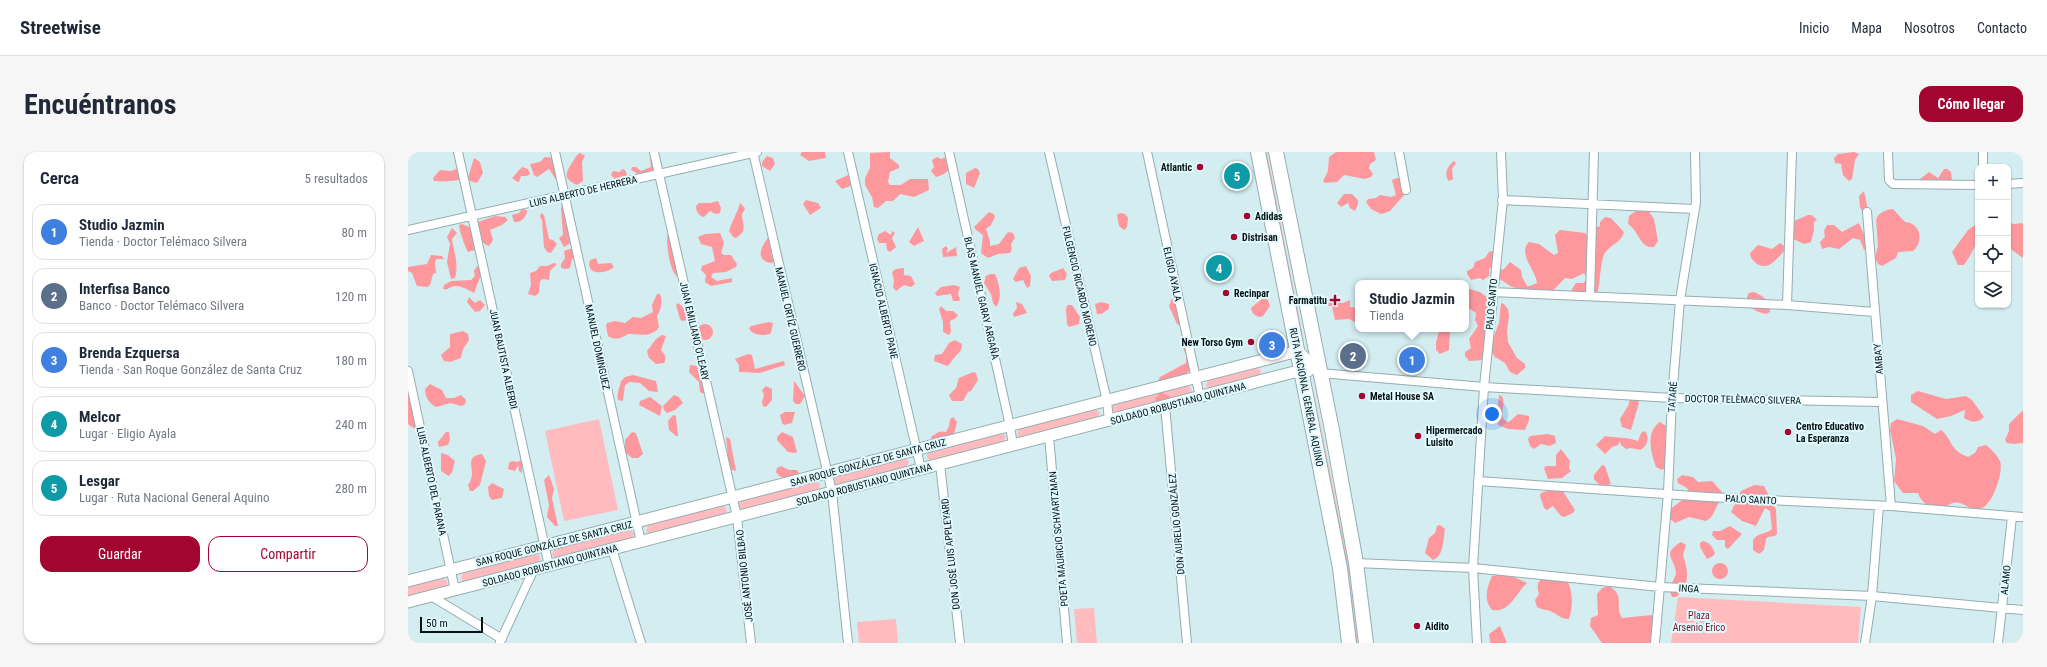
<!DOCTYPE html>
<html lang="es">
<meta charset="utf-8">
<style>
:root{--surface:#fff;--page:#f6f6f7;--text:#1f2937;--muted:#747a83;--line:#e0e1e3;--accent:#a30531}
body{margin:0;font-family:"Roboto Condensed",sans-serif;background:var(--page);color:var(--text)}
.controls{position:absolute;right:12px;top:12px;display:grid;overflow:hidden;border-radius:8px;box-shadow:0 1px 3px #0004}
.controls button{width:36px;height:36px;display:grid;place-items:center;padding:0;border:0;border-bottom:1px solid var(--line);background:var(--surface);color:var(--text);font:20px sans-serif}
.scale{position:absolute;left:12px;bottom:10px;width:63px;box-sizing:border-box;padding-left:4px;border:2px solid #081112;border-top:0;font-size:11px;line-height:14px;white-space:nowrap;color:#081112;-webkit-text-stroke:3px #e0faff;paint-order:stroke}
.you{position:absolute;left:1084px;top:262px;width:14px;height:14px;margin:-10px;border:3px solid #fff;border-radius:50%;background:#1a73e8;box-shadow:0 0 0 6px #1a73e833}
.badge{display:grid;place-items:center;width:26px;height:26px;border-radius:50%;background:var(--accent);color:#fff;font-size:13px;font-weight:700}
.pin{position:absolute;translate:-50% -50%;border:2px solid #fff;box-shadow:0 1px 4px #0006}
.popup{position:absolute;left:947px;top:128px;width:114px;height:52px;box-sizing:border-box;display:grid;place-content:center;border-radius:8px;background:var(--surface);filter:drop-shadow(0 1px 3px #0005);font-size:13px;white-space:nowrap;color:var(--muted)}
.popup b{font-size:15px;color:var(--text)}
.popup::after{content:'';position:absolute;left:50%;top:100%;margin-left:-8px;border:8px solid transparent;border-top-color:var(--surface)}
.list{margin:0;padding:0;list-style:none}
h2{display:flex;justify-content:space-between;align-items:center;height:52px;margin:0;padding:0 16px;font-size:17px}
h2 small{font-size:13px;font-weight:400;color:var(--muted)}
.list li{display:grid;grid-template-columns:26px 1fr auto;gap:12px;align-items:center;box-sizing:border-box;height:56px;margin:0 8px 8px;padding:0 8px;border:1px solid var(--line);border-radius:12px}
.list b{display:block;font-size:15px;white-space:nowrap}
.list p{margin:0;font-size:13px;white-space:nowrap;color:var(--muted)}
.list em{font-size:13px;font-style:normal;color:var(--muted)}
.actions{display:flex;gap:8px;padding:12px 16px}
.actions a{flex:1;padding:9px 0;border:1px solid var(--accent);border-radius:12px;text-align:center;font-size:14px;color:var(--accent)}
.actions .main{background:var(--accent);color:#fff}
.icon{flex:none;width:22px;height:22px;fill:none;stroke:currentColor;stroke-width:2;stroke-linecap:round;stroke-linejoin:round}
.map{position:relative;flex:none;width:1615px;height:491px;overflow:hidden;border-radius:12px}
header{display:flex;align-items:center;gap:24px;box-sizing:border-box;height:56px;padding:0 20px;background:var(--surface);border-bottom:1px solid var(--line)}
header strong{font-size:19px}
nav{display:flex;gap:22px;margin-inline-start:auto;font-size:14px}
.intro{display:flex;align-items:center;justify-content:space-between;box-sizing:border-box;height:96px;padding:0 24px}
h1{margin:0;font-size:28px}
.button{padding:10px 18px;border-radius:12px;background:var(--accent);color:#fff;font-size:14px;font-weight:700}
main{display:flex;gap:24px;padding:0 24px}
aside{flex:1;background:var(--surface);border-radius:12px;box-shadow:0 1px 3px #0004}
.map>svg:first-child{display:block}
</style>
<header>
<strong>Streetwise</strong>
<nav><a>Inicio</a><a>Mapa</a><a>Nosotros</a><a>Contacto</a></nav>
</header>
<div class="intro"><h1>Encuéntranos</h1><a class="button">Cómo llegar</a></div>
<main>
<aside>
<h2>Cerca<small>5 resultados</small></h2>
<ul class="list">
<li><span class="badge" style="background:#3f7fe0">1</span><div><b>Studio Jazmin</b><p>Tienda · Doctor Telémaco Silvera</p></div><em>80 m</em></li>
<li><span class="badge" style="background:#5c6f8a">2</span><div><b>Interfisa Banco</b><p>Banco · Doctor Telémaco Silvera</p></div><em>120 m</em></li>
<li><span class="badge" style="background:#3f7fe0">3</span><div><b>Brenda Ezquersa</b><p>Tienda · San Roque González de Santa Cruz</p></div><em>180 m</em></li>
<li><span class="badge" style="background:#0f9aa8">4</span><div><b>Melcor</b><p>Lugar · Eligio Ayala</p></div><em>240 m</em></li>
<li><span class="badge" style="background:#0f9aa8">5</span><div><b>Lesgar</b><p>Lugar · Ruta Nacional General Aquino</p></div><em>280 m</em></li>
</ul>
<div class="actions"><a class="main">Guardar</a><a>Compartir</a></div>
</aside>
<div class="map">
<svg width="1615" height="491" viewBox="0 0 1615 491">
<rect width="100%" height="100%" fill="#d3edf1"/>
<!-- green -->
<path fill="#ffbbbe" d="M856,0H859L896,190L895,189Z
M850,216L853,218L852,223L802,237L798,234L800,228Z
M903,222L939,406L950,491H948L937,407Z
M780,233L784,238L783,241L707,261L704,258L705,253Z
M688,257L692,261L690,266L613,286L609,283L611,277Z
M191,267L210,358L156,369L137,279Z
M594,281L598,284L596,290L523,309L519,306V302L521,300Z
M496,307L500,308L501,311L497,316L429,333L426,332L425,327L427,325Z
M407,330L412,332L411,338L335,358L331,355V351L333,349Z
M314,354L318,355L319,359L316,363L243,382L238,379L240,373Z
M222,377L226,381L224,387L148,407L144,403L146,397Z
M127,402L131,403L133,407L129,411L56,430L53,427L55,420Z
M35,426L39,429V433L37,435L0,445V435Z
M1270,445L1453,455L1450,491H1263Z
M686,456L689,491H669L666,457Z
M488,467L490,491H451L449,470Z"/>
<!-- forest -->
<path fill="#fe989d" d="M394,0H417L418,6L401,9L392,3Z
M482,0V6L491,13V16L482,20L480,30L482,33H493L502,27H520L521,38L506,45L492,42L485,49H478L470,56L466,55L464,45L457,33V26L462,16V1Z
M928,0H966L968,8L962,12L961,16L965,22L963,25L957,27L936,23L929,30L917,31L915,29L920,19L921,5Z
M1446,0L1451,2L1447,8L1444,27L1441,29L1435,23L1433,12L1427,11L1426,6L1430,2Z
M172,1L177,4L174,10L175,29L169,33C154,27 158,20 164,11C167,6 167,4 172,1Z
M245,3L248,19L232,23L223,18L224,15H228L233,19L243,15L242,5Z
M359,4L365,6L367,12L362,19L354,14V10Z
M137,5L146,6L150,31L141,17L129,25L126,23L122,12L132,10Z
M529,5L533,7L538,5L543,16L536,22L528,25L523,19L526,15L524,8Z
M66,6L72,10L75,21L69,31L62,29L60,26Z
M1046,9L1048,11L1044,17L1045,27L1041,29C1035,23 1040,13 1046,9Z
M114,15L120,17L122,22L119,24H113L111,30L108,29L104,26Z
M51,16L54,27C50,29 29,30 26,29L25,26L32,18L43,19Z
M567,16L570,17L572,21L566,36L558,32V21Z
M215,17L217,18L219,23L209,29L203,23L205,19L211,20Z
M1536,17H1539L1543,20L1544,28H1537L1532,34L1513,30L1512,27L1521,20L1530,26Z
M440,23L444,24L445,33L434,37L427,29Z
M989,26L993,27L997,42L982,59L977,61L973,62L963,57L958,50L960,47L968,46L972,43L983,45L988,43L984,28Z
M1456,39L1460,58L1458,61H1455L1452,55L1451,44Z
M936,42H944L950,48V52L947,59L942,56L940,51L933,55L929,51Z
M398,48L410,51L413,56L402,63L395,52Z
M310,49L313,56L312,61L308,62L302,59L296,65C291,64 288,60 288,54L291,51H302Z
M158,51L163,91L156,95L151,86L155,83L153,56Z
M332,51L337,56C337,59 333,61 334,64C336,75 338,79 328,86L325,85L321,79C324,69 329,62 332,51Z
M114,57L119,58C119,65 113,71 106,70L104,63L111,61Z
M1485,57L1497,70C1513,71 1516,90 1505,99L1490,100L1488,106L1474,114L1470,112L1467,105L1470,94L1468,68C1470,61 1478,57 1485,57Z
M1229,58H1240L1246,67L1250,89L1246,95C1232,97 1231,79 1220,72L1221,64Z
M581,60L586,62L587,65L583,73L578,77L582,89V94L591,92L600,80L605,81L607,86L603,92L604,97L602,101L590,102L580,106L573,101L575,83L568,78L566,75Z
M133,61L136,63L141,87L145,88L149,92L143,101L139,100L136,95L134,68L132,65Z
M712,61L717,62L720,66L719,75L716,78L711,74L709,63Z
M1400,63H1404L1409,68L1406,70V78L1403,90L1396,92L1385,87L1382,80L1386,69Z
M87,64L97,65L100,68L94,73L82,78L85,88L81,94C71,91 69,79 70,70Z
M1197,65L1203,66L1216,80C1213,92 1200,93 1196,103C1191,116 1193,130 1189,143L1163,144L1164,137L1168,131H1175L1180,127L1176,121L1164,127L1157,126L1141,143C1128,141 1117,138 1104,135C1100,133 1096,129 1091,127L1089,118L1096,117L1102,110L1113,118L1114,125L1119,134H1122L1129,131C1129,120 1109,102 1121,90L1131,92L1146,103L1150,101L1147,83L1152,78L1177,81L1180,84L1189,75L1192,74V70Z
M1600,69L1605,72L1615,71V106L1600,95Z
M1451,71L1461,94L1460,97L1456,98L1452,88L1445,86L1431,97L1421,95L1414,97L1412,90L1417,85L1416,79L1419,73H1426L1434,80Z
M1570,71C1570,90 1567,97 1556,113H1550L1544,100L1560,78Z
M54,72L64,76V86L70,97L60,100C58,97 51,78 51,73Z
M510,75L516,89L506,94L501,90Z
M44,76L49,81L44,87C46,101 51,112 47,126L43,127L39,110L42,92L39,85Z
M477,79L483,83L484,79L487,81L484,86L488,95L482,100L479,98L478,91H471L469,87L471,82Z
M312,81L316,91L313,101L316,103H323L329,112L328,115L318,120L305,121L303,125L309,129L324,126V130L303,134L297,130L298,123L293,118L294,114L307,109L304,95L293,92L290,85L297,82Z
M260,82L263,83L273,122L269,124C262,121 257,88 260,82Z
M360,86L362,88L364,95L363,102L366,109L364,111C347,109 352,96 360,86Z
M1372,91L1378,95C1376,101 1366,110 1361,113C1353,117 1342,109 1342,101L1350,93L1364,97Z
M538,94L540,97L538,101L548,95L549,104L535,105L534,97Z
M167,95L172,99L174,102L164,107L162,116L158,117L153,116V112L157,106L156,99Z
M1085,99L1086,102V112L1081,117V124L1075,128L1072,126L1063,128L1059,122V119L1065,116L1067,110L1077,106L1081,100Z
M23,103L34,104L36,107H29L27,110L28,121L25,122L22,133L20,135L9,134L4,121L0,119V115L19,112Z
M188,106L190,112L203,111L206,115C198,122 177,124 182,108Z
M146,111L149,112L142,119L141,128L135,127L132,129L131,141L127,144L120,142L123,133L122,121L128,119L132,114H139Z
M69,114L72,117L73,123L66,141C60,138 55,134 47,134C42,134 40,139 35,137L36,133L43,129L63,128L67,124L66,119Z
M618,114L623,124L622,134L619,136L615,128L608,130L605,127L611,116Z
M496,116V123L503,124L507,132L503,135L496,133L488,139L485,135L486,129L484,120L488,117Z
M655,116L659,122L657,128L644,129L641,124L643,121Z
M582,122H587C591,130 595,147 588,155L585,151L583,142L576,131L578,124Z
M546,133L552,135L550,142L552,147L551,149H545L543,142L529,144L527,141L533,135Z
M1058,136L1072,140L1080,146L1078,164L1081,171L1075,208L1061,209L1057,204V200L1063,196L1061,187L1070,174L1067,168L1068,161L1062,157L1058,158Z
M1346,140C1355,144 1363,149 1362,160L1358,162C1349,160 1333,154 1341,141Z
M766,141L774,174L769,172L761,154Z
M249,142H252C255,151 253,157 249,164L251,175C244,186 231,182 220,182C214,186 207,189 200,184L198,174L199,171L207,169L217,171L225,165L233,166L245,160L244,153Z
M61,145L67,151L72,148L77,153L72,159L67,160L59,150Z
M921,145L935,151L942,148V155L950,156V167L947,170L941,167L927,168L924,154H917L914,148Z
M855,146L860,148L862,154L855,164C850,167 844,162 843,156Z
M608,150L614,152L619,161L606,165L605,162L609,156Z
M693,150L701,152V157L693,162H689L687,152Z
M270,151L276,156H278L280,168L274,169L272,167L268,153Z
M1093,151L1096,152L1100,157L1101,164L1099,179L1100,190L1109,206L1117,212V216L1109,223L1102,220L1097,211L1087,205L1083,199V192L1091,171Z
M660,153H664L672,165L671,172L661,175L659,172L658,156Z
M533,154L538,159H545L550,163L548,166L542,169L543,180L541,183L535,180V170L531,157Z
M361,170L365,171L363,181C357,185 343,183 341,176L343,174Z
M289 180a8 8 0 1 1 16 0a8 8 0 1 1-16 0Z
M1032,177H1042L1041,198L1032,202L1028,198V190Z
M55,179L60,182L61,188L55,197L53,206L42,210L36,209L33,203L42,195V182Z
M254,183L258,184L253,198C257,203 259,205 256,211L248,212L241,206L239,199L248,187Z
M774,183H776L784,216C772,229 764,225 750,229L752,225L778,211V203L772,188Z
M547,188L554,192C554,200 550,201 546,206C543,209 543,212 539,214L526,209L527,203L534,202L541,191Z
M340,202L344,203L347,217L376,209L377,213L352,221L331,220V213L327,207Z
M282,213L289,214L302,230L299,240L296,242L292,240L291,230L281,220Z
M565,220L568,221L570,228L563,239L560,240L555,249H544L541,243L548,236L551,226Z
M225,223L248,229L250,240L241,239L232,231L222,230L217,233L215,249L210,248C208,242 212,235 213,229L217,225Z
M386,229L397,244L392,252H388L385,249Z
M22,232L34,238L38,246H46L53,243L58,248L57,252L54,254L42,251L28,255C21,251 17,245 17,237Z
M358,234L364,237V248L358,255L355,254L354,250L356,243L354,238Z
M1510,239L1538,247L1558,244L1564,248L1576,265C1569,271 1565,271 1556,266L1557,258L1543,264L1529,267L1503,250V243Z
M752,240L762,244L757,253L749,251L747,247Z
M0,242L8,273L7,277L0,272Z
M266,243L271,245L275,251L267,258L259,261L256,258L255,254Z
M1091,243L1094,244C1098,252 1092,260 1096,268L1101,270L1110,262L1121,264V268L1117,278L1100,277L1090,273L1089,262Z
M242,245L254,254L252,264L231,253L232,249Z
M1229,246L1231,251L1223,278L1214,275L1212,267L1220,254L1222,247Z
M1615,258V291L1606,292L1599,291L1597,288L1601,279V272Z
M377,260H387L384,271L376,273L374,271L372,263Z
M265,263L268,264L270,284H268L261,278L260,269Z
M545,265L549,270L546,282L524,288L523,285C528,282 531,278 538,280L541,274L542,267Z
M1489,267L1515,274L1527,282L1533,278C1546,289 1540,297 1560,305L1567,301L1570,295L1578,293C1583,297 1589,303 1592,309C1596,319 1585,352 1574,356C1561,361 1556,348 1545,351C1541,352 1536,356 1532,359C1522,355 1514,352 1510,341H1495L1486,329L1488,307L1482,278L1483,271Z
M1252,270L1258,274L1257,316L1254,318L1248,315C1243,301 1237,280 1252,270Z
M1237,279C1242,286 1239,295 1232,298L1223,296L1218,297L1213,293L1212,289L1210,293L1204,295L1197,302L1188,293L1197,284C1209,286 1219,285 1230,289L1233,281Z
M38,280H41L42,288L40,293L31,295L30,290Z
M224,280L228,281L235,302L230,306H224L217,300V288Z
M374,280L385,285L389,300L387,301L380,300L369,288V285Z
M1140,282L1147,284L1148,291L1142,294L1133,292L1126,297L1122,294L1120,287L1122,284Z
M318,285L322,287L328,319L324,318L321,314Z
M1153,297L1162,309L1161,317L1163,319L1154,326L1140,327L1136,316L1138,314H1148V303Z
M33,301L40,303L47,309L44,320L41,324L33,319Z
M74,302L78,309L72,333L65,339H62L60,333C71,319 53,305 74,302Z
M114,308V321L111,319L110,313L107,319L100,317L101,311L104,309L109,310Z
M1194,313L1197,314L1203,332L1193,335L1186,327V323Z
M373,314L381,318H389L391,321C384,327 373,329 368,320L369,316Z
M141,323L146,337L144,346L150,374H147L139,365L141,353L136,328Z
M1274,323L1285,325L1290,330L1304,329L1314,340L1315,347C1306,353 1308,364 1298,369L1281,365L1267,371L1261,366L1260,359L1282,342L1279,336L1270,331L1269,327Z
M1149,330L1167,358L1165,361L1156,365L1153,364L1145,354L1139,358L1136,356L1132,344L1133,341L1142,338V331Z
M84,331L96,337L94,346L84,348L81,344L80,335Z
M1346,333L1356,334L1368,357L1369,382L1367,384L1360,385L1358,387L1356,398L1351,402L1345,398V388C1350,380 1358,383 1364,377L1362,359L1357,356L1348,374L1334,369L1323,360L1333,339Z
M1032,373L1037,377C1035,388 1036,404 1025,408L1017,401L1021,386L1027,381L1029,374Z
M1322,374L1334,382L1320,397L1317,395V388H1309L1304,383L1305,379H1312Z
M1295,389C1302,391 1304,394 1307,401L1305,404L1299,407L1292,395V391Z
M1273,390L1278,393L1275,403C1280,419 1283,433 1268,445H1264L1261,438L1268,422C1268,406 1252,403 1273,390Z
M1304 419a8 8 0 1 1 16 0a8 8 0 1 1-16 0Z
M1091,423L1106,425L1119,431C1107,442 1102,461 1084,458C1075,447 1079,436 1084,424Z
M1137,424L1160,430C1165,441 1165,456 1161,467C1152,467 1150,462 1142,459C1137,457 1134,458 1129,455L1127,448L1131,442C1128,433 1130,429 1137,424Z
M1201,434C1218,444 1206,454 1214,466L1244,463L1249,469L1245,491H1194L1182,474L1183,466L1190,463L1189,442L1194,436Z
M1092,474L1099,491H1082L1081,482Z"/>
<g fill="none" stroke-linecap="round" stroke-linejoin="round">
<defs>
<path id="minor" d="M50,0L141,414
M147,0L233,390
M246,0L329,365L343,491
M345,0L424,340L440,491
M440,0L513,317
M541,0L602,274L605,293
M641,0L699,249L701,268
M739,0L792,245
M991,0L998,38
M1480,0L1481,28L1485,32L1570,33
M1575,0V15
M1600,32L1615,31
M1094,48L1286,57
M1459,60L1483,354
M0,78L349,0
M1084,140L1379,153L1466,160
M1182,144L1186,0
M1379,153L1384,0
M0,219L47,438
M912,221L1076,235L1264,246L1474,250
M757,254L779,491
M641,284L659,491
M532,312L552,491
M1070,329L1300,345L1483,354L1615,365
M204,397L233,491
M948,411L1065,416L1252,435L1464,444L1615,458
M23,444L94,487
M92,490L126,417
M1069,491L1065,416L1076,235L1095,47L1093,0
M1247,491L1260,341L1264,246L1272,148L1288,50L1287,0
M1457,491L1464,444L1471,354
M1590,491L1604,365"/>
<path id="tertiary" d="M0,429L890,199L912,221
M0,450L894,218L900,219"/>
<path id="trunk" d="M850,0L932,416L941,491
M868,0L924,278L948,411L958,491"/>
</defs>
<!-- minor casing -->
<use href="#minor" stroke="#94adb1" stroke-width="10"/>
<!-- tertiary casing -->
<use href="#tertiary" stroke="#94adb1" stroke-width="13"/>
<!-- trunk casing -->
<use href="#trunk" stroke="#94adb1" stroke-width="16"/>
<!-- minor -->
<use href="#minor" stroke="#fff" stroke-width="8"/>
<!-- tertiary -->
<use href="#tertiary" stroke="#fff" stroke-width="11"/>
<!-- trunk -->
<use href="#trunk" stroke="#fff" stroke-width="14"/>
</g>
<!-- markers -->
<g fill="#a30531" stroke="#e0faff" stroke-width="1.5">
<circle cx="792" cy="15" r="4"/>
<circle cx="839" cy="64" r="4"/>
<circle cx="826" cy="85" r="4"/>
<circle cx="818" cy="141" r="4"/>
<path d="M925 142h4v4h4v4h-4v4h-4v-4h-4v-4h4z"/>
<circle cx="843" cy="190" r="4"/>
<circle cx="954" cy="244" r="4"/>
<circle cx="1380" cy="280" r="4"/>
<circle cx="1010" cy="284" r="4"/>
<circle cx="1009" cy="474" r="4"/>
</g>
<g text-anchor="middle" stroke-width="4" stroke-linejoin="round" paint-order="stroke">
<!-- poi labels -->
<g font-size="10" font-weight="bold" fill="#081112" stroke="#e0faff" text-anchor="start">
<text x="784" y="19" text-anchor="end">Atlantic</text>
<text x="847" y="68">Adidas</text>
<text x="834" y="89">Distrisan</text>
<text x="826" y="145">Recinpar</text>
<text x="919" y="152" text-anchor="end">Farmatitu</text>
<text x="835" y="194" text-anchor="end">New Torso Gym</text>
<text x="962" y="248">Metal House SA</text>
<text x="1388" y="278">Centro Educativo<tspan x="1388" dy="12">La Esperanza</tspan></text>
<text x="1018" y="282">Hipermercado<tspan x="1018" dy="12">Luisito</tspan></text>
<text x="1017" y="478">Aidito</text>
</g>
<!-- street labels -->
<g font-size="10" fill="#081112" stroke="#e0faff">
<text transform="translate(175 39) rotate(-13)" y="4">LUIS ALBERTO DE HERRERA</text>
<text transform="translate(765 122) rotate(78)" y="4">ELIGIO AYALA</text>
<text transform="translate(672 134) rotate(77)" y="4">FULGENCIO RICARDO MORENO</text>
<text transform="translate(574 146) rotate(77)" y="4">BLAS MANUEL GARAY ARGAÑA</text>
<text transform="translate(1083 152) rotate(-85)" y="4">PALO SANTO</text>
<text transform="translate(476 159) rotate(77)" y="4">IGNACIO ALBERTO PANE</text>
<text transform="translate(383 167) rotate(77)" y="4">MANUEL ORTÍZ GUERRERO</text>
<text transform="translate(287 179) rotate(77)" y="4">JUAN EMILIANO O'LEARY</text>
<text transform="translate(190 195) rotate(78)" y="4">MANUEL DOMINGUEZ</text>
<text transform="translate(96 207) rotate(78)" y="4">JUAN BAUTISTA ALBERDI</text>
<text transform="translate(1470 207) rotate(-95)" y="4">AMBA'Y</text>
<text transform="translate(899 245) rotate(79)" y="4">RUTA NACIONAL GENERAL AQUINO</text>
<text transform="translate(1264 245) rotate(-86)" y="4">TATARÉ</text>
<text transform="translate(1335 247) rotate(1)" y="4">DOCTOR TELÈMACO SILVERA</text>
<text transform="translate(770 251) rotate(-15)" y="4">SOLDADO ROBUSTIANO QUINTANA</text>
<text transform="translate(460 310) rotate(-15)" y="4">SAN ROQUE GONZÁLEZ DE SANTA CRUZ</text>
<text transform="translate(24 329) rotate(78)" y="4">LUIS ALBERTO DEL PARANA</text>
<text transform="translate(456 332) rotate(-15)" y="4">SOLDADO ROBUSTIANO QUINTANA</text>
<text transform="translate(1343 347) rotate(3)" y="4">PALO SANTO</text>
<text transform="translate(768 372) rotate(-95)" y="4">DON AURELIO GONZÁLEZ</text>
<text transform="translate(650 387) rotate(-95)" y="4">POETA MAURICIO SCHVARTZMAN</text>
<text transform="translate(146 391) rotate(-14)" y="4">SAN ROQUE GONZÁLEZ DE SANTA CRUZ</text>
<text transform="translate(542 402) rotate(-96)" y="4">DON JOSÉ LUIS APPLEYARD</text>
<text transform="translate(142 413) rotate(-15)" y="4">SOLDADO ROBUSTIANO QUINTANA</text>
<text transform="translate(336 424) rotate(-96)" y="4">JOSÉ ANTONIO BILBAO</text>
<text transform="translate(1597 428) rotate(-84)" y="4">ALAMO</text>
<text transform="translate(1281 436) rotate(3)" y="4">INGA</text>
</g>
<!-- park labels -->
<g font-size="10" fill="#711726" stroke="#e0faff">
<text x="1291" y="467">Plaza<tspan x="1291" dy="12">Arsenio Erico</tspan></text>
</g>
</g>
</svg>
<div class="controls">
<button>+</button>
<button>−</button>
<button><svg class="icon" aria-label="locate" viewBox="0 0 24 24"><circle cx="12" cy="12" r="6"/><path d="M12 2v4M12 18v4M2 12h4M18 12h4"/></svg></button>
<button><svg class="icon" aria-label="layers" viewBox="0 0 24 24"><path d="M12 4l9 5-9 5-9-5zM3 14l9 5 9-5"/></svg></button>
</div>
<div class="scale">50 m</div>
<div class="you"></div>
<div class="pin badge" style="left:1004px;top:208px;background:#3f7fe0">1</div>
<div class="popup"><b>Studio Jazmin</b>Tienda</div>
<div class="pin badge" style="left:945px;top:204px;background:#5c6f8a">2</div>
<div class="pin badge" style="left:864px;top:193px;background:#3f7fe0">3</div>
<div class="pin badge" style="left:811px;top:116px;background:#0f9aa8">4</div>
<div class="pin badge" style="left:829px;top:24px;background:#0f9aa8">5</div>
</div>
</main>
